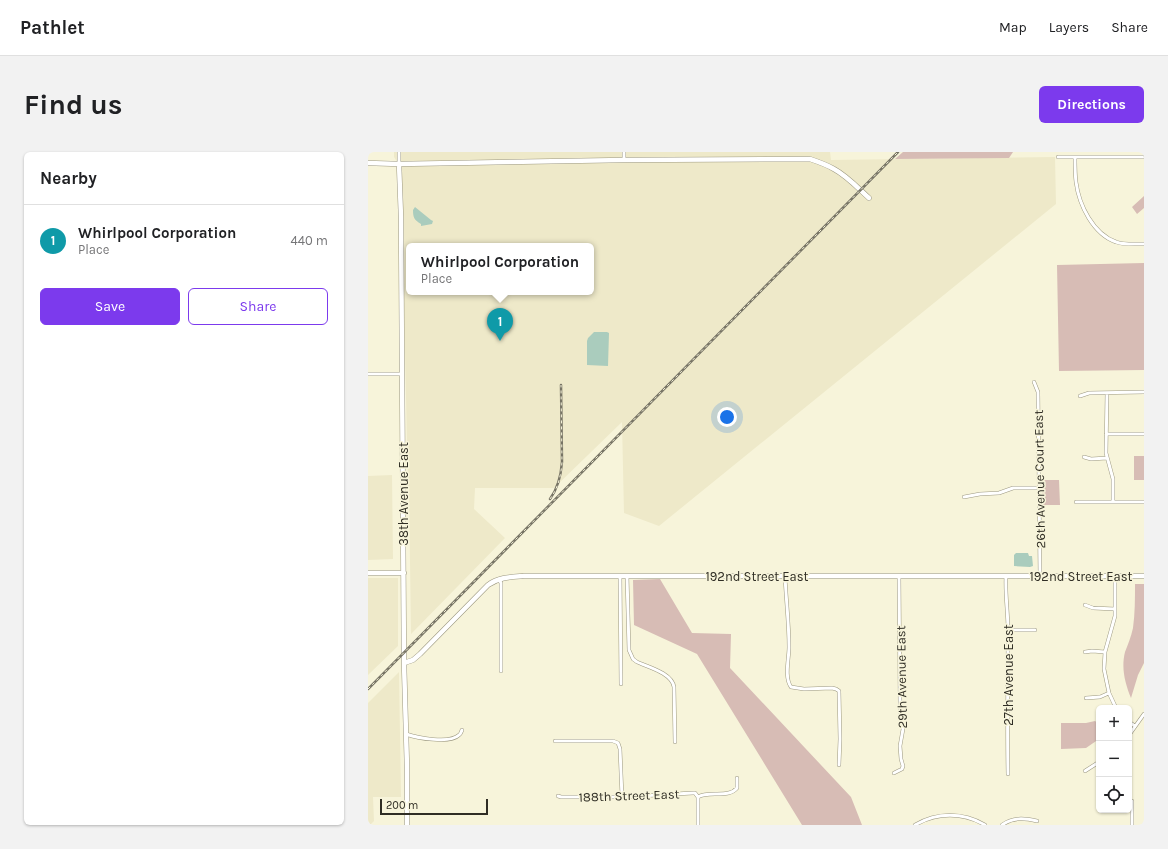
<!DOCTYPE html>
<meta charset="utf-8">
<style>
:root{--surface:#fff;--page:#f2f2f2;--text:#202124;--muted:#757577;--line:#e0e0e0;--accent:#7c3aed}
body{margin:0;font-family:Karla,sans-serif;background:var(--page);color:var(--text)}
.controls{position:absolute;right:12px;bottom:12px;display:grid;overflow:hidden;border-radius:6px;box-shadow:0 1px 3px #0004}
.controls button{width:36px;height:36px;display:grid;place-items:center;padding:0;border:0;border-bottom:1px solid var(--line);background:var(--surface);color:var(--text);font:20px sans-serif}
.scale{position:absolute;left:12px;bottom:10px;width:108px;box-sizing:border-box;padding-left:4px;border:2px solid #2f2d24;border-top:0;font-size:11px;line-height:14px;white-space:nowrap;color:#2f2d24;-webkit-text-stroke:3px #f7f4da;paint-order:stroke}
.you{position:absolute;left:359px;top:265px;width:14px;height:14px;margin:-10px;border:3px solid #fff;border-radius:50%;background:#1a73e8;box-shadow:0 0 0 6px #1a73e833}
.badge{display:grid;place-items:center;width:26px;height:26px;border-radius:50%;background:var(--accent);color:#fff;font-size:13px;font-weight:700}
.pin{position:absolute;translate:-50% -33px;filter:drop-shadow(0 1px 2px #0008)}
.pin::after{content:'';position:absolute;top:21px;width:14px;height:12px;background:inherit;clip-path:polygon(0 0,100% 0,50% 100%)}
.popup{position:absolute;left:38px;top:91px;width:188px;height:52px;box-sizing:border-box;display:grid;place-content:center;border-radius:6px;background:var(--surface);filter:drop-shadow(0 1px 3px #0005);font-size:13px;white-space:nowrap;color:var(--muted)}
.popup b{font-size:15px;color:var(--text)}
.popup::after{content:'';position:absolute;left:50%;top:100%;margin-left:-8px;border:8px solid transparent;border-top-color:var(--surface)}
.list{margin:0;padding:0;list-style:none}
h2{display:flex;justify-content:space-between;align-items:center;height:52px;margin:0;padding:0 16px;font-size:17px}
h2 small{font-size:13px;font-weight:400;color:var(--muted)}
.list li{display:grid;grid-template-columns:26px 1fr auto;gap:12px;align-items:center;box-sizing:border-box;height:72px;padding:0 16px;border-top:1px solid var(--line)}
.list b{display:block;font-size:15px;white-space:nowrap}
.list p{margin:0;font-size:13px;white-space:nowrap;color:var(--muted)}
.list em{font-size:13px;font-style:normal;color:var(--muted)}
.actions{display:flex;gap:8px;padding:12px 16px}
.actions a{flex:1;padding:9px 0;border:1px solid var(--accent);border-radius:6px;text-align:center;font-size:14px;color:var(--accent)}
.actions .main{background:var(--accent);color:#fff}
.icon{flex:none;width:22px;height:22px;fill:none;stroke:currentColor;stroke-width:2;stroke-linecap:round;stroke-linejoin:round}
.map{position:relative;flex:none;width:776px;height:673px;overflow:hidden;border-radius:6px}
header{display:flex;align-items:center;gap:24px;box-sizing:border-box;height:56px;padding:0 20px;background:var(--surface);border-bottom:1px solid var(--line)}
header strong{font-size:19px}
nav{display:flex;gap:22px;margin-inline-start:auto;font-size:14px}
.intro{display:flex;align-items:center;justify-content:space-between;box-sizing:border-box;height:96px;padding:0 24px}
h1{margin:0;font-size:28px}
.button{padding:10px 18px;border-radius:6px;background:var(--accent);color:#fff;font-size:14px;font-weight:700}
main{display:flex;gap:24px;padding:0 24px}
aside{flex:1;background:var(--surface);border-radius:6px;box-shadow:0 1px 3px #0004}
.map>svg:first-child{display:block}
</style>
<header>
<strong>Pathlet</strong>
<nav><a>Map</a><a>Layers</a><a>Share</a></nav>
</header>
<div class="intro"><h1>Find us</h1><a class="button">Directions</a></div>
<main>
<aside>
<h2>Nearby<small></small></h2>
<ul class="list">
<li><span class="badge" style="background:#0f9aa8">1</span><div><b>Whirlpool Corporation</b><p>Place</p></div><em>440 m</em></li>
</ul>
<div class="actions"><a class="main">Save</a><a>Share</a></div>
</aside>
<div class="map">
<svg width="776" height="673" viewBox="0 0 776 673">
<rect width="100%" height="100%" fill="#f7f4da"/>
<!-- built -->
<path fill="#eee9c9" fill-rule="evenodd" d="M26,0H462L463,8L687,5L688,52L291,374L256,361L254,270L186,336H107L106,357L137,386L43,482L41,337L40,336L33,16L26,5ZM41,94H223V140H41Z
M24,323L25,407L0,408V324Z
M0,426H30V494L0,523Z
M31,520L33,645H5L6,669L2,673H0V551Z"/>
<!-- green -->
<path fill="#d7bcb5" d="M535,0H645L641,6L527,7Z
M776,44V56L769,62L764,55Z
M776,111V218L691,219L689,113Z
M766,304H776V328H766Z
M674,328H691L692,353H674Z
M292,427L324,481L363,482L362,516L483,645L494,673H434L329,502L266,473L265,428Z
M767,432H776V511L770,523L763,546C757,531 753,516 757,500C760,492 763,485 765,476C767,461 767,447 767,432Z
M727,569L731,572V587L718,596L693,597V571H718Z"/>
<!-- water -->
<path fill="#aaccbd" d="M47,55L63,68L65,69L64,72L53,74V72C46,68 45,65 45,58Z
M226,180H239L241,181L240,214L219,213V189L220,186Z
M648,401H660L661,404H664L665,414L662,415L646,414V403Z"/>
<g fill="none" stroke-linecap="round" stroke-linejoin="round">
<defs>
<path id="street" d="M256,0V8
M690,5H776
M707,5C707,14 707,22 708,30C711,53 725,82 748,90C756,93 767,92 776,92
M31,12V0
M0,222H34
M666,230L670,240L672,424
M739,241L738,301L745,327V350
M712,244L721,241L776,240
M738,282H776
M716,305L723,307L739,306
M596,345L612,342L631,341L645,336H671
M708,350H776
M252,424L253,532
M259,424L261,498L265,507L269,510C280,515 304,521 306,535L307,590
M417,424C418,447 421,471 421,495C421,507 416,525 423,535L436,537L464,536L468,537L471,539L472,587L471,613
M638,424C637,442 640,460 640,479C640,527 639,574 640,622
M747,424V464L737,500L736,517L741,541L748,556
M131,427L133,431V519
M717,453L725,456L747,457
M640,478H667
M717,500L724,499L737,500
M718,546L732,545L741,541
M761,570L767,574
M38,582C49,586 82,592 91,583C93,582 93,580 94,578
M761,583L776,562
M187,589H245L250,591L252,597L254,645
M717,619L731,610
M526,621L534,617L535,614L533,607L532,594L535,577L532,565V551L531,424
M190,644L193,645H254L325,641H327L330,645
M330,645C341,638 360,647 369,636V626
M330,645V673
M764,649V673
M547,673C569,660 595,660 617,673
M634,673C645,665 656,666 669,669"/>
<path id="secondary" d="M0,11L31,12L256,8L442,7C451,10 459,13 466,17C479,24 490,36 501,46
M31,12L33,65L36,511L39,615V673
M0,421H36
M36,511L45,508L52,502L120,433C131,425 143,425 156,424H776"/>
</defs>
<!-- street casing -->
<use href="#street" stroke="#9c9881" stroke-width="4"/>
<!-- secondary casing -->
<use href="#secondary" stroke="#9c9881" stroke-width="5.5"/>
<!-- street -->
<use href="#street" stroke="#fff" stroke-width="3"/>
<!-- secondary -->
<use href="#secondary" stroke="#fff" stroke-width="4.5"/>
<defs>
<path id="rail" d="M182,347C190,336 193,324 194,310L193,233
M0,537L530,0"/>
</defs>
<!-- rail casing -->
<use href="#rail" stroke="#777465" stroke-width="2.5"/>
<!-- rail -->
<use href="#rail" stroke="#f7f4da" stroke-width="1" stroke-dasharray="3" stroke-linecap="butt"/>
</g>
<g text-anchor="middle" stroke-width="3" stroke-linejoin="round" paint-order="stroke">
<!-- street labels -->
<g font-size="13" fill="#2f2d24" stroke="#f7f4da">
<text transform="translate(671 327) rotate(-91)" y="5">26th Avenue Court East</text>
<text transform="translate(35 342) rotate(-90)" y="5">38th Avenue East</text>
<text x="389" y="429">192nd Street East</text>
<text x="713" y="429">192nd Street East</text>
<text transform="translate(640 523) rotate(-90)" y="5">27th Avenue East</text>
<text transform="translate(533 525) rotate(-91)" y="5">29th Avenue East</text>
<text transform="translate(261 643) rotate(-2)" y="5">188th Street East</text>
</g>
</g>
</svg>
<div class="controls">
<button>+</button>
<button>−</button>
<button><svg class="icon" aria-label="locate" viewBox="0 0 24 24"><circle cx="12" cy="12" r="6"/><path d="M12 2v4M12 18v4M2 12h4M18 12h4"/></svg></button>
</div>
<div class="scale">200 m</div>
<div class="you"></div>
<div class="pin badge" style="left:132px;top:189px;background:#0f9aa8">1</div>
<div class="popup"><b>Whirlpool Corporation</b>Place</div>
</div>
</main>
